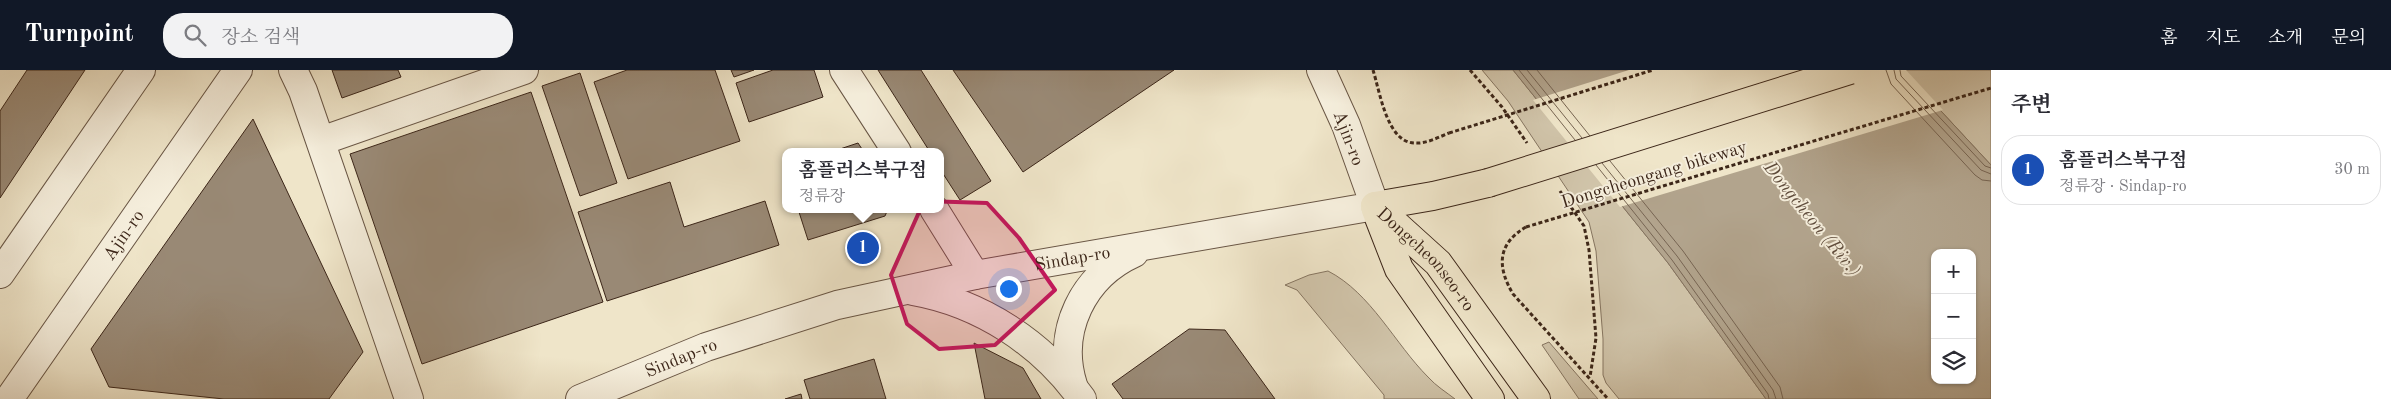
<!DOCTYPE html>
<html lang="ko">
<meta charset="utf-8">
<style>
:root{--surface:#fff;--page:#f2f2f3;--text:#2b2b33;--muted:#7c7c81;--line:#e1e1e2;--accent:#111827}
body{margin:0;font-family:"Old Standard TT","Noto Serif KR",serif;background:var(--page);color:var(--text)}
.controls{position:absolute;right:15px;bottom:15px;display:grid;overflow:hidden;border-radius:10px;box-shadow:0 1px 4px #0004}
.controls button{width:45px;height:45px;display:grid;place-items:center;padding:0;border:0;border-bottom:1px solid var(--line);background:var(--surface);color:var(--text);font:25px sans-serif}
.you{position:absolute;left:1008px;top:218px;width:18px;height:18px;margin:-12px;border:4px solid #fff;border-radius:50%;background:#1a73e8;box-shadow:0 0 0 8px #1a73e833}
.badge{display:grid;place-items:center;width:32px;height:32px;border-radius:50%;background:var(--accent);color:#fff;font-size:16px;font-weight:700}
.pin{position:absolute;translate:-50% -50%;border:2px solid #fff;box-shadow:0 1px 5px #0006}
.popup{position:absolute;left:782px;top:78px;width:162px;height:65px;box-sizing:border-box;display:grid;place-content:center;border-radius:10px;background:var(--surface);filter:drop-shadow(0 1px 4px #0005);font-size:16px;white-space:nowrap;color:var(--muted)}
.popup b{font-size:19px;color:var(--text)}
.popup::after{content:'';position:absolute;left:50%;top:100%;margin-left:-10px;border:10px solid transparent;border-top-color:var(--surface)}
.list{margin:0;padding:0;list-style:none}
h2{display:flex;justify-content:space-between;align-items:center;height:65px;margin:0;padding:0 20px;font-size:21px}
h2 small{font-size:16px;font-weight:400;color:var(--muted)}
.list li{display:grid;grid-template-columns:32px 1fr auto;gap:15px;align-items:center;box-sizing:border-box;height:70px;margin:0 10px 10px;padding:0 10px;border:1px solid var(--line);border-radius:20px}
.list b{display:block;font-size:19px;white-space:nowrap}
.list p{margin:0;font-size:16px;white-space:nowrap;color:var(--muted)}
.list em{font-size:16px;font-style:normal;color:var(--muted)}
.icon{flex:none;width:28px;height:28px;fill:none;stroke:currentColor;stroke-width:2;stroke-linecap:round;stroke-linejoin:round}
.map{position:relative;flex:none;width:1991px;height:329px;overflow:hidden}
header{display:flex;align-items:center;gap:30px;box-sizing:border-box;height:70px;padding:0 25px;background:var(--accent);color:#fff}
header strong{font-size:24px}
nav{display:flex;gap:28px;margin-inline-start:auto;font-size:18px}
.search{width:350px;height:45px;background:var(--page);display:flex;align-items:center;gap:12px;box-sizing:border-box;padding:0 18px;border-radius:20px;color:var(--muted);font-size:19px}
main{display:flex}
aside{flex:1;background:var(--surface)}
.map>svg:first-child{display:block}
</style>
<header>
<strong>Turnpoint</strong>
<div class="search"><svg class="icon" aria-label="search" viewBox="0 0 24 24"><circle cx="10" cy="10" r="6"/><path d="M15 15l6 6"/></svg>장소 검색</div>
<nav><a>홈</a><a>지도</a><a>소개</a><a>문의</a></nav>
</header>
<main>
<div class="map">
<svg width="1991" height="329" viewBox="0 0 1991 329">
<rect width="100%" height="100%" fill="#efe5c9"/>
<filter id="stains"><feTurbulence type="fractalNoise" baseFrequency=".004" numOctaves="4"/><feColorMatrix values="0 0 0 0 .2 0 0 0 0 .09 0 0 0 0 .02 0 0 0 .5 -.17"/></filter>
<radialGradient id="worn" r=".72"><stop offset=".6" stop-color="#630" stop-opacity="0"/><stop offset="1" stop-color="#630" stop-opacity=".3"/></radialGradient>
<!-- green -->
<path fill="#d1c5ab" stroke="#867662" d="M1482,0H1513L1668,193L1766,329H1619L1606,313L1603,305V269L1596,181L1589,152L1508,31Z
M1903,0H1991V95Z
M1328,201C1371,223 1395,274 1428,307C1436,316 1446,322 1455,329H1384V325L1297,220L1285,215L1309,205Z
M1549,272L1598,329H1579L1542,275Z"/>
<!-- water -->
<path fill="#b2a48d" stroke="#83725f" fill-rule="evenodd" d="M1513,0H1903L1991,95V329H1766L1668,193ZM1935,183H1972V310H1935Z"/>
<!-- pier -->
<path fill="#efe5c9" d="M1629,0H1906L1943,40L1620,137L1533,30Z"/>
<g fill="none" stroke-linecap="round" stroke-linejoin="round">
<!-- shore -->
<path stroke="#776553" stroke-width="1" d="M1519,0L1575,70
M1527,0L1582,68
M1537,0L1590,66
M1886,0L1891,14L1975,105L1982,110L1991,111
M1894,0L1896,9L1981,100L1991,104
M1900,0L1901,6L1985,96L1991,98
M1610,91L1683,181L1780,317L1783,329
M1602,93L1677,186L1773,320L1776,329
M1596,95L1672,190L1768,324L1769,329"/>
</g>
<!-- building -->
<path fill="#998975" stroke="#3c2619" d="M27,0H85L0,128V41Z
M332,0H398L401,7L342,28Z
M627,0H715L740,71L628,109L594,12Z
M731,0H754L734,7Z
M773,0H814L823,27L749,52L736,13Z
M878,0H921L991,111L960,130L940,99V82H930Z
M953,0H1174L1023,102Z
M580,3L617,113L580,126L542,16Z
M531,22L603,232L422,294L350,84Z
M253,49L363,282L329,329H224L109,317L91,279Z
M858,73L864,82H831Z
M670,112L684,157L765,131L779,175L607,231L578,142Z
M798,139H888L885,146L808,170Z
M1189,259L1225,260L1275,329H1123L1112,314Z
M974,273L1023,298L1041,329H985Z
M874,289L886,329H810L804,310Z
M801,324L802,329H785Z"/>
<g fill="none" stroke-linecap="round" stroke-linejoin="round">
<defs>
<g id="minor">
<path d="M293,0L303,21L409,329"/>
<path d="M844,0L897,82"/>
<path d="M321,71L524,0"/>
<path d="M934,139L975,205"/>
<path d="M0,204L141,0"/>
<path d="M913,221C981,233 1042,273 1082,329"/>
<path d="M1073,315C1056,261 1083,206 1134,183"/>
<path id="s1" d="M9,329L238,0"/>
<path id="s2" d="M580,329L706,277L837,235L975,205L1375,136L1346,55L1321,0"/>
</g>
<g id="major">
<path id="s3" d="M1375,136L1438,193L1536,329"/>
<path d="M1375,136L1433,126L1488,113"/>
<path d="M1376,140L1399,199L1490,329"/>
</g>
</defs>
<!-- minor casing -->
<use href="#minor" stroke="#695645" stroke-width="30"/>
<!-- major casing -->
<use href="#major" stroke="#3c2619" stroke-width="30"/>
<!-- path -->
<path stroke="#3c2619" stroke-width="3" stroke-dasharray="4 2.5" stroke-linecap="butt" d="M1373,0C1380,22 1387,73 1415,73C1426,74 1439,67 1449,63
M1470,0L1502,37L1527,73
M1560,121L1584,156L1589,180L1596,268L1590,307
M1526,157C1497,174 1497,197 1513,224L1608,329"/>
<!-- minor -->
<use href="#minor" stroke="#f5eedc" stroke-width="28"/>
<!-- major -->
<use href="#major" stroke="#efe5c9" stroke-width="28"/>
<defs>
<path id="major-bridge" d="M1488,113L1850,0"/>
</defs>
<!-- major-bridge casing -->
<use href="#major-bridge" stroke="#3c2619" stroke-width="30" stroke-linecap="butt"/>
<!-- path-bridge -->
<path stroke="#3c2619" stroke-width="3" stroke-dasharray="4 2.5" stroke-linecap="butt" d="M1449,63L1653,0
M1526,157L1991,18"/>
<!-- major-bridge -->
<use href="#major-bridge" stroke="#efe5c9" stroke-width="28"/>
</g>
<!-- marked area -->
<path fill="#c2185b" fill-opacity="0.2" stroke="#c2185b" stroke-width="4" stroke-linejoin="round" d="M924,131L987,133L1019,168L1055,220L995,275L939,279L907,254L891,205Z"/>
<g text-anchor="middle" stroke-width="4" stroke-linejoin="round" paint-order="stroke">
<!-- street labels -->
<g font-size="18" fill="#3c2619" stroke="#f5eedc">
<text transform="translate(1349 68) rotate(69)" y="6">Ajin-ro</text>
<text transform="translate(1654 104) rotate(-17)" y="6">Dongcheongang bikeway</text>
<text dy="6" stroke="none"><textPath href="#s1" startOffset="200">Ajin-ro</textPath></text>
<text dy="6" stroke="none"><textPath href="#s2" startOffset="514">Sindap-ro</textPath></text>
<text dy="6" stroke="none"><textPath href="#s3" startOffset="74">Dongcheonseo-ro</textPath></text>
<text dy="6" stroke="none"><textPath href="#s2" startOffset="109">Sindap-ro</textPath></text>
</g>
<!-- water labels -->
<g font-size="19" font-style="italic" fill="#5f4c3c" stroke="#f5eedc">
<text transform="translate(1813 148) rotate(51)" y="7">Dongcheon (Riv.)</text>
</g>
</g>
<rect width="100%" height="100%" filter="url(#stains)"/>
<rect width="100%" height="100%" fill="url(#worn)"/>
</svg>
<div class="controls">
<button>+</button>
<button>−</button>
<button><svg class="icon" aria-label="layers" viewBox="0 0 24 24"><path d="M12 4l9 5-9 5-9-5zM3 14l9 5 9-5"/></svg></button>
</div>
<div class="you"></div>
<div class="pin badge" style="left:863px;top:178px;background:#1a4fb4">1</div>
<div class="popup"><b>홈플러스북구점</b>정류장</div>
</div>
<aside>
<h2>주변<small></small></h2>
<ul class="list">
<li><span class="badge" style="background:#1a4fb4">1</span><div><b>홈플러스북구점</b><p>정류장 · Sindap-ro</p></div><em>30 m</em></li>
</ul>
</aside>
</main>
